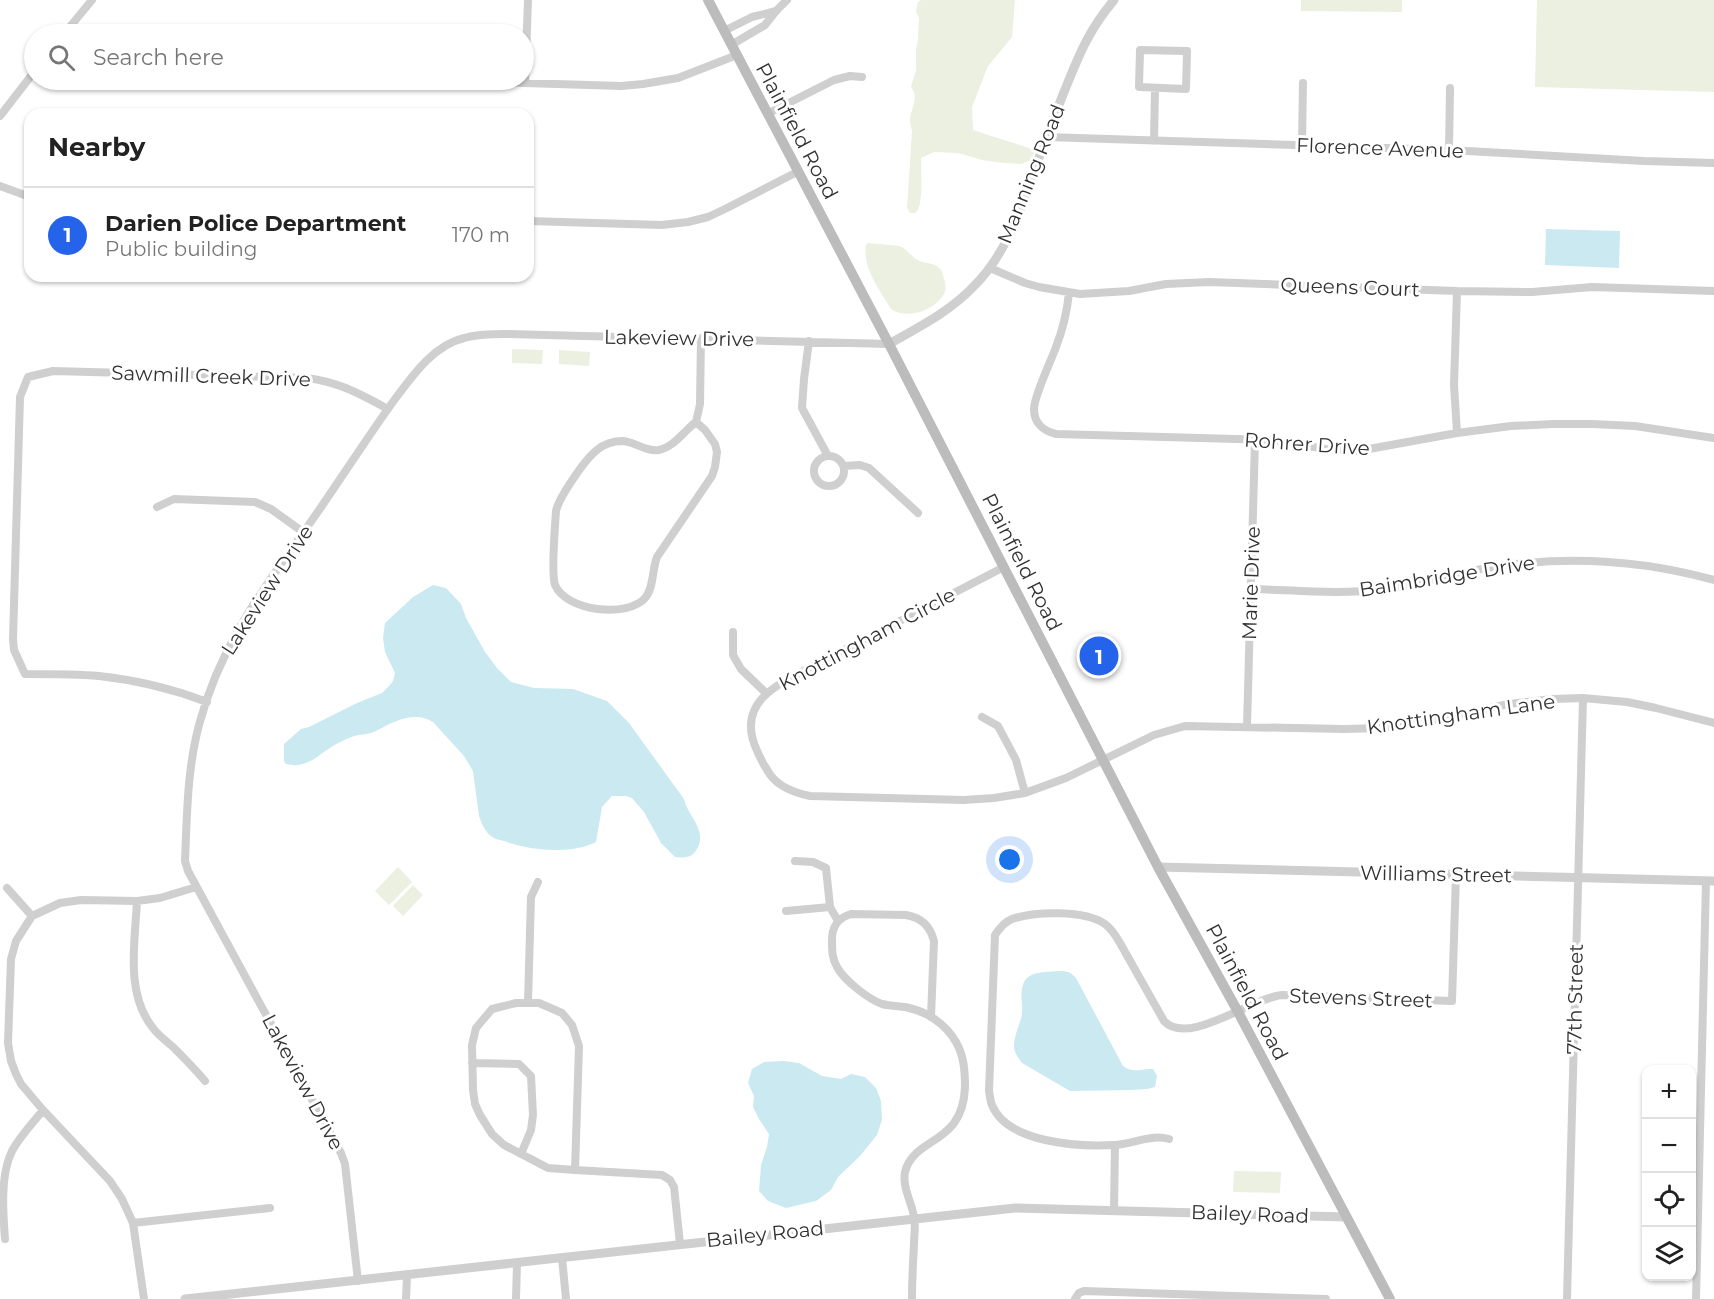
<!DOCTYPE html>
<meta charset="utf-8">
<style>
:root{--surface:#fff;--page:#f2f2f2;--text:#222;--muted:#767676;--line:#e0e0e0;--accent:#2563eb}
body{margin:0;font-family:Montserrat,sans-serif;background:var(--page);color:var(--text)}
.controls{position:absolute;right:18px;bottom:18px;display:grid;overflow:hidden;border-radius:12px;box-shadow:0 2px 4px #0004}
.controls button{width:54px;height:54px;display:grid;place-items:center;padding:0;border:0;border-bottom:2px solid var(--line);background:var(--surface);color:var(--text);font:30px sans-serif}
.you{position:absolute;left:1010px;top:860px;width:21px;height:21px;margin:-15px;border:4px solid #fff;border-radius:50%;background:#1a73e8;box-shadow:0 0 0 9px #1a73e833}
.badge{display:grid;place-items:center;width:39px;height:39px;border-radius:50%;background:var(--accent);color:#fff;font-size:20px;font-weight:700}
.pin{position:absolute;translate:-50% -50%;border:3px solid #fff;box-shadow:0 2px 6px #0006}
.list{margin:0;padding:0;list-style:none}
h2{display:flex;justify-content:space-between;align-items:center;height:78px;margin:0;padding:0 24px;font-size:26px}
h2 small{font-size:20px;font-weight:400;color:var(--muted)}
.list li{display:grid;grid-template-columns:39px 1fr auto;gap:18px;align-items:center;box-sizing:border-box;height:96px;padding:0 24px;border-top:2px solid var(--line)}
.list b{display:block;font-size:22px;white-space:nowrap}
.list p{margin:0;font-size:20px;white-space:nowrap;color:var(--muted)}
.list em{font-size:20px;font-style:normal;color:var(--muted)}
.icon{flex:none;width:33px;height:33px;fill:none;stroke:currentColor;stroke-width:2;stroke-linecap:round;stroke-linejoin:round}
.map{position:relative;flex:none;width:1714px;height:1299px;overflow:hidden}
.search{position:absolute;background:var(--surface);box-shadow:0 2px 4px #0004;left:24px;top:24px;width:510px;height:66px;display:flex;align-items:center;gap:15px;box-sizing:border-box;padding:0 21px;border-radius:33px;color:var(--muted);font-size:22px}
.panel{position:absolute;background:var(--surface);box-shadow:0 2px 4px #0004;left:24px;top:108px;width:510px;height:174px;border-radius:18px}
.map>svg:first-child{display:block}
</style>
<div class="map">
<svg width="1714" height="1299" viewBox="0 0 1714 1299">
<rect width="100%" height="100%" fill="#fff"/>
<!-- green -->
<path fill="#ebf0e0" d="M921,0H1015L1012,37L988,66L972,107L973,130L1035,150L1031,160L1021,164L1004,163L982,160L958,153L934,152L921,158C921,169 923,201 918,209C916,214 915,213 910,213L907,208L912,131C911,127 910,124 910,121C910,109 920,98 911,87L916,70V49L918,40L919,18L916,11L918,2Z
M1301,0H1402V12L1301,11Z
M1537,0H1714V92L1535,87Z
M868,243L900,246C907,249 910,256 918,260C924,264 934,262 939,268C942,270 942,272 943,276C945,281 947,288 944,294C934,311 907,320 891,309C880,290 862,268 866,245Z
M512,349L543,350L542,364L512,363Z
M559,350L590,352L589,366L559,364Z
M398,867L412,882L389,905L375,891Z
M413,885L423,895L403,916L393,906Z
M1234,1171L1281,1172L1280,1193L1233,1192Z"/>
<!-- water -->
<path fill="#cbe9f0" d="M1546,229L1620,231L1619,268L1545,265Z
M433,585L446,588L461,604L466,618L485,652L497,668L511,682L534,688L573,689L607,701L629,723L684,799C687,815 708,830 697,849C692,858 685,858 675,857L661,843L644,812L632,798L626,796H612L602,807L596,842C572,855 528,850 504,841C500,840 494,839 491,836C485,832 481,822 479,816L473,771L464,756L433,722C415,710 392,722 376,731C368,735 357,734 349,738C346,739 343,741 340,742C321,751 309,770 286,764L284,761V744L301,729L309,727L357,703L382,693L390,685L393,681L395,673L385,652L383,638L385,623L413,597Z
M1059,971C1067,971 1071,972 1076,978L1123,1066C1133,1074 1141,1068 1153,1069L1157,1076L1155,1087L1147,1089L1131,1090L1070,1091L1022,1063C1018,1057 1014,1053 1014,1046C1014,1035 1020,1025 1022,1014C1023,1003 1018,987 1027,978C1034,971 1050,972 1059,971Z
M784,1061L799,1063L822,1076L841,1079L851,1074L865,1077L876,1088L881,1101L882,1120L877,1135L860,1156L838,1177L831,1190L816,1201L786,1208L768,1201L759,1191L761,1165L767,1147L769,1134L759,1119L753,1107L754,1096L748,1083L752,1069L764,1062Z"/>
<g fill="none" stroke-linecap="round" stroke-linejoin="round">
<!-- minor -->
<path stroke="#cfcfcf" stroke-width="8" d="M724,31L752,17L776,11
M64,34L92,0
M731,45L765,25L776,11L787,0
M1140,50L1187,51L1186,89L1139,87Z
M423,80L621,86L643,84L678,78L737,55
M525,83L528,0
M767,114L834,80L850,76L862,77
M0,116L34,72
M1046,137L1449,150L1644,161L1714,163
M1154,141L1155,88
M1302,145L1303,83
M1449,150L1450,88
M0,186L30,197
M528,221L662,225L688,222L708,217L727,208L797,172
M990,268L1025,283L1039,287L1080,294L1129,291L1166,284L1209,282L1457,291L1532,292L1592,287L1714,291
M1457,291L1454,385L1457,433
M1069,293C1067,312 1063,329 1056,347C1051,361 1034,396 1034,409C1034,423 1043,431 1056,434L1273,440L1326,449L1358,451L1457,433L1511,426L1553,424H1592L1635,426L1714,438
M809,341L804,379L802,408L828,456
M696,422C684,431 674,447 659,450C647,452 635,442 623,441C614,441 604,444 597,450C586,458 559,497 556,511C555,526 551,573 555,585C566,611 628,619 646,597C654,586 652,570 657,557L712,476L715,467L717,452L715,444L705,430L696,422L700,404L701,338
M814 471a15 15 0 1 1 30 0a15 15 0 1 1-30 0Z
M844,466L860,465L869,468L918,513
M157,507L174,499L255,502L271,509L303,532
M1004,567L784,681C771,690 760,697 754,711C746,730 755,748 764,765C767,769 769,774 772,777C781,788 796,793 810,796L964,800L994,798L1025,793L1066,778L1154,735L1185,726L1344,729L1381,728L1420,723L1509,704L1553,699L1583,698L1627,702L1656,708L1714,723
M1251,589C1294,590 1340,595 1384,589C1423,584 1461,571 1500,566C1571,556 1645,561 1714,580
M733,632V655L741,669L766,693
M207,702C173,689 136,680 99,676C75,674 50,674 25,674L14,650L13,639L20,397L28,377L53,371L307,378C339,382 360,394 388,409
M982,717L998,726L1016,760L1025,793
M1247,726L1255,440
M795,861L813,862L826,868L830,907L838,921
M7,888L32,916
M137,901C135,942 125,994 153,1028C158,1035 166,1041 173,1047C184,1058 195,1069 205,1081
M786,911L830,907
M528,1002L531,897L538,882
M472,1063L519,1064L531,1076L533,1115L531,1130L521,1154
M1169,1139C1150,1134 1133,1144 1114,1145C1079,1147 1007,1143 992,1105C990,1101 990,1095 989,1091L995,935C999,929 1004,922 1012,919C1035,911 1085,910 1105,924C1112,929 1116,936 1120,943L1164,1021C1188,1047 1251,998 1282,995L1452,1001L1456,874
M575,1170L548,1168L504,1145L492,1134L480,1115L475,1104L473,1090L472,1045L476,1028L492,1009L516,1003H539L562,1013L572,1025L579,1046L575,1170L662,1175L670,1180L674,1187L680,1244
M1114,1210L1115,1145
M133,1223L270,1208
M5,1239C3,1213 0,1175 12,1151C20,1136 33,1123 43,1110
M562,1258L566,1299
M358,1281L345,1164L341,1153L188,871L185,861C187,816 187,770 199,725C220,645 263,589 310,523C339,482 366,439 395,399C413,375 434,345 464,338C478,334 492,334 506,334L889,344
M144,1299L133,1223L122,1199L110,1181L43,1110L21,1084L16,1074L11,1061L8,1043L11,959L16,941L32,916L60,903L81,900L137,901L160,898L196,887
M406,1299L407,1275
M516,1299L517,1263
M912,1299C912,1281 913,1262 914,1244C914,1235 916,1225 914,1217C912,1203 902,1187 905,1172C914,1136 963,1146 965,1087C965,1071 964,1056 956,1042C945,1023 926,1011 905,1007C897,1006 890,1006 882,1004C868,999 844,980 837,967C832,959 832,950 832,940C832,926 838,918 851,914L906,915C922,918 930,926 934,941L931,1017
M1075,1299L1079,1293L1084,1291L1326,1299
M1567,1299L1583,698
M1696,1299L1706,881"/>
<!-- tertiary -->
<path stroke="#cfcfcf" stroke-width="9" d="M889,344C919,327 951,311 975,285C1004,256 1019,215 1032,177C1042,148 1053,120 1064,92C1079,55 1088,31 1114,0
M1158,867L1714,881
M185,1299L1015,1208L1347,1217"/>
<!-- secondary -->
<path stroke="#bcbcbc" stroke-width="10" d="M708,0L889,344L1158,867L1237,1010L1390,1299"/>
</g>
<g text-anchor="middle" stroke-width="6" stroke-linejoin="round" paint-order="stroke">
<!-- street labels -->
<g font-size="20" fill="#323232" stroke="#fff">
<text transform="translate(797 131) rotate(62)" y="7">Plainfield Road</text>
<text transform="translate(1380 148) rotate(2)" y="7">Florence Avenue</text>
<text transform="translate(1031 174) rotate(-68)" y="7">Manning Road</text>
<text transform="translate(1350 287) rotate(2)" y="7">Queens Court</text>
<text transform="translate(679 338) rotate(1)" y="7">Lakeview Drive</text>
<text transform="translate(211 376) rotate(2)" y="7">Sawmill Creek Drive</text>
<text transform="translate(1307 444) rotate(4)" y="7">Rohrer Drive</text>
<text transform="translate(1022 562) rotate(63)" y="7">Plainfield Road</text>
<text transform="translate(1447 576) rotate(-9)" y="7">Baimbridge Drive</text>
<text transform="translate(1251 583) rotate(-88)" y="7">Marie Drive</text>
<text transform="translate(267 590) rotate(-57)" y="7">Lakeview Drive</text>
<text transform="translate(867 639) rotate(-28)" y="7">Knottingham Circle</text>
<text transform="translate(1461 714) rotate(-8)" y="7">Knottingham Lane</text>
<text transform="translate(1436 874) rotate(1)" y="7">Williams Street</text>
<text transform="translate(1247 992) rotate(62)" y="7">Plainfield Road</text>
<text transform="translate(1361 998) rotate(2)" y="7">Stevens Street</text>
<text transform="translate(1575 999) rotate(-89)" y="7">77th Street</text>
<text transform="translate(303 1082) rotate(62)" y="7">Lakeview Drive</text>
<text transform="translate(1250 1214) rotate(2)" y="7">Bailey Road</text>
<text transform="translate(765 1234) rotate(-6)" y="7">Bailey Road</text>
</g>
</g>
</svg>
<div class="controls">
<button>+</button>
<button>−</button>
<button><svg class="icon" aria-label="locate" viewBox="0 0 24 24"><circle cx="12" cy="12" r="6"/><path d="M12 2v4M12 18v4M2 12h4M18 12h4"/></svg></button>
<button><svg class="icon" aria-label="layers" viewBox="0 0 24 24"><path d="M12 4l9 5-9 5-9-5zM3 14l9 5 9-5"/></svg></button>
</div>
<div class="you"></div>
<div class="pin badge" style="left:1099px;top:656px">1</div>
<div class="search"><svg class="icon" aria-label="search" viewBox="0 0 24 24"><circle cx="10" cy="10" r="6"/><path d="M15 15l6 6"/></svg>Search here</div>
<section class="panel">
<h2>Nearby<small></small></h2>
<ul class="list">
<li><span class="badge">1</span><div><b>Darien Police Department</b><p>Public building</p></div><em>170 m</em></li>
</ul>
</section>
</div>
